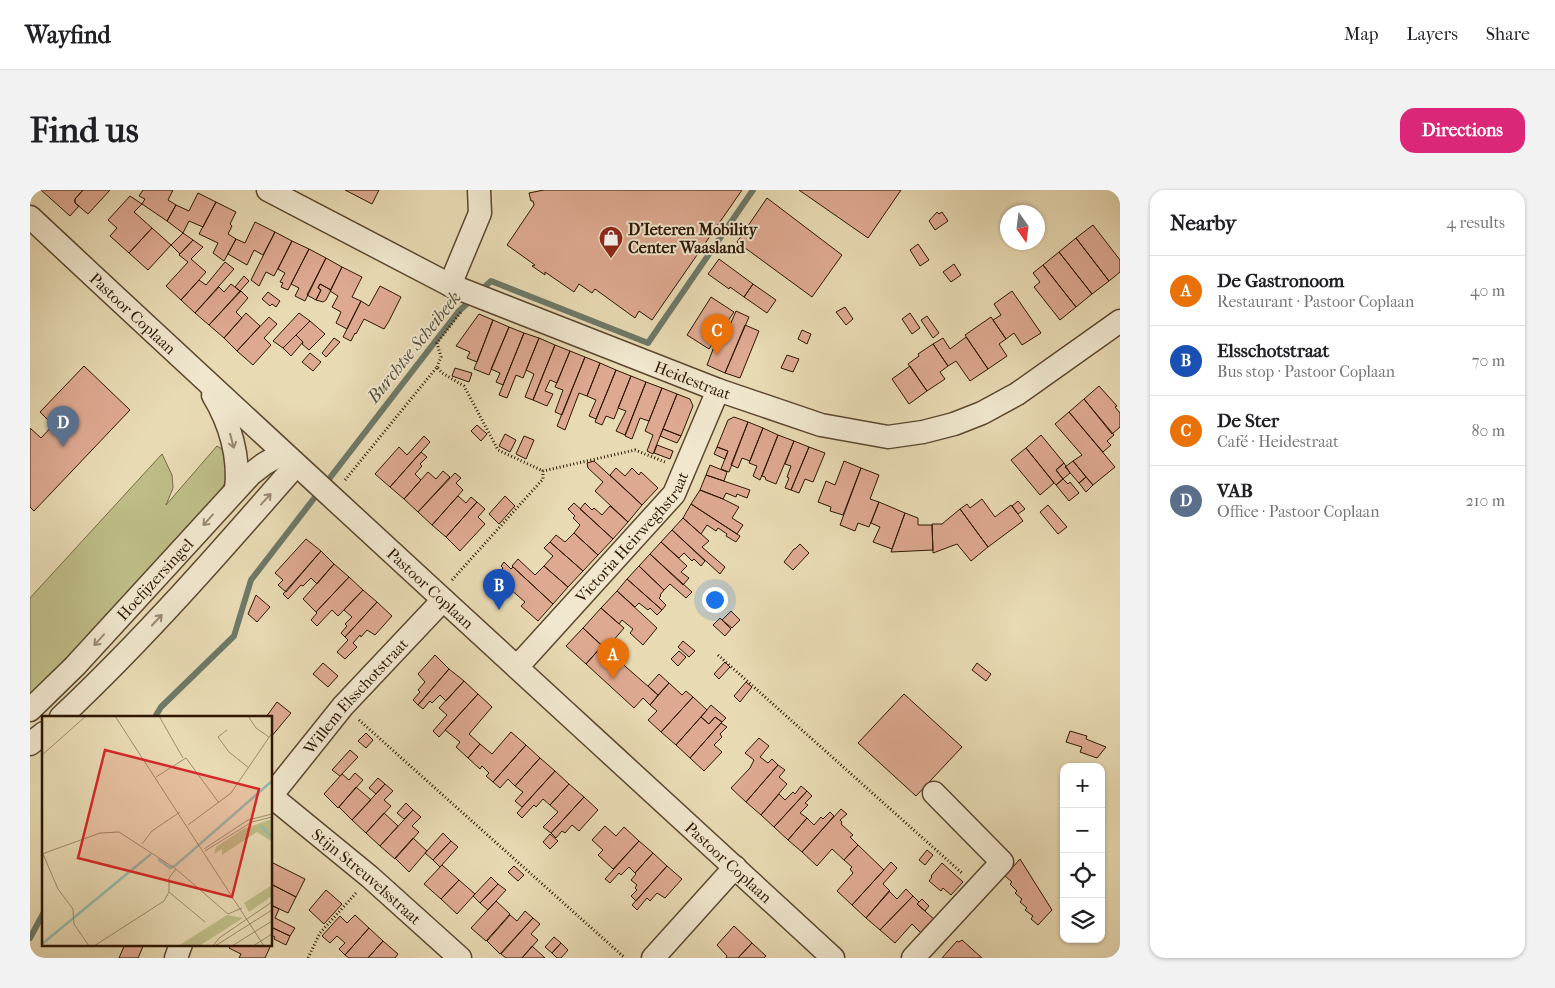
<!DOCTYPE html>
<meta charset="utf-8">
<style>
:root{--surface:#fff;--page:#f2f2f2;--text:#202124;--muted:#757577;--line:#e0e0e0;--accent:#db2777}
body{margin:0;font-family:"IM FELL French Canon",serif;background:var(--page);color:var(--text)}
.controls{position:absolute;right:15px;bottom:15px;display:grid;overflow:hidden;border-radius:10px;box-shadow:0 1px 4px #0004}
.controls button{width:45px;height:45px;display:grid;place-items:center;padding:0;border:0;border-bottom:1px solid var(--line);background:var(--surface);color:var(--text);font:25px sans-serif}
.compass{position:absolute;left:970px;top:15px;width:45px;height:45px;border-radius:50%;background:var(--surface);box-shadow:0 1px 4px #0004;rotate:166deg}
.you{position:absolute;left:684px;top:409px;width:18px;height:18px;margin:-12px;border:4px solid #fff;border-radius:50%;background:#1a73e8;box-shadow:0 0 0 8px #1a73e833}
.badge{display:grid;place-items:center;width:32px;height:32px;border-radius:50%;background:var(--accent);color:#fff;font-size:16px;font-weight:700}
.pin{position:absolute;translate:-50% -41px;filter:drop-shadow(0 1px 2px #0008)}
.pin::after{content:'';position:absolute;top:26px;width:18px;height:15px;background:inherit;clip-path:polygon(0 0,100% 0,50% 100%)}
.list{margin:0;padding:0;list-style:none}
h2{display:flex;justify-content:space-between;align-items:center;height:65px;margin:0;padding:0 20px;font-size:21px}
h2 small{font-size:16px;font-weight:400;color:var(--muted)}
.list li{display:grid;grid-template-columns:32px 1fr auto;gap:15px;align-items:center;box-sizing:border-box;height:70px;padding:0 20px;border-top:1px solid var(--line)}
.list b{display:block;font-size:19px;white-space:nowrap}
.list p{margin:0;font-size:16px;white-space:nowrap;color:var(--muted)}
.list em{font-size:16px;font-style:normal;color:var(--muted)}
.icon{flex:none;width:28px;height:28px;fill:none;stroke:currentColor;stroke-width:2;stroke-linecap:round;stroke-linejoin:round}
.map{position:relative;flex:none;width:1090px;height:768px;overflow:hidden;border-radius:15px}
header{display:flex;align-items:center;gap:30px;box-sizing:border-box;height:70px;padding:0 25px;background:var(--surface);border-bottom:1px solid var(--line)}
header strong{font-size:24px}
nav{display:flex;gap:28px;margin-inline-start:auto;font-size:18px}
.intro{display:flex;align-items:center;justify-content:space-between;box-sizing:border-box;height:120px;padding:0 30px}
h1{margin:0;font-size:35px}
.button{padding:12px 22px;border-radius:15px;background:var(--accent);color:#fff;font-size:18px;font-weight:700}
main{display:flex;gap:30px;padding:0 30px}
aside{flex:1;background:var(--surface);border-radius:15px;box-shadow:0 1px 4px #0004}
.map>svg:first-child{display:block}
</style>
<header>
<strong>Wayfind</strong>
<nav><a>Map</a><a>Layers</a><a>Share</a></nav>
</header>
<div class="intro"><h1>Find us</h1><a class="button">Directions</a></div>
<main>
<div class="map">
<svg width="1090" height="768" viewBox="0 0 1090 768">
<rect width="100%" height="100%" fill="#e8dab3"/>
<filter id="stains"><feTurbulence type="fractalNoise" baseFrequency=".004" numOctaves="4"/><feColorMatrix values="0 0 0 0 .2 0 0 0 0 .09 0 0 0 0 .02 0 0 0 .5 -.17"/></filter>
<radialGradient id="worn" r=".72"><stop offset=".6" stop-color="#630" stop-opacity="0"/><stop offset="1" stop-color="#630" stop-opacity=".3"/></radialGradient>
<!-- green -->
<path fill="#bebd87" stroke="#766a45" d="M187,256L195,261L196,291L186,308L0,508V408L132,264L142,285L143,298L136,315Z"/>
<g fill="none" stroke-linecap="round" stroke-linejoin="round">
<!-- stream -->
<path stroke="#6d7968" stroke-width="6" d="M450,101L461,91L618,153L723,0
M125,527L131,517L204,446L221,390L428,122L443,108
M0,748L14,722"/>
</g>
<!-- building -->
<path fill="#dea991" stroke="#2d1603" d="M11,0H53L45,9V13L49,16L40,26Z
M53,0H80L58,24L45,13V9Z
M113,0H143L138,10L146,15L137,31L112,14L115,9L109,6Z
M315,0H349L342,14Z
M712,0L622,130L609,121L605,128L565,99L562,103L549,94L544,102L515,82V85L502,76L505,75L477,55L504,15L503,11H501L499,3L514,0Z
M769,0H871L838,48Z
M168,3L186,12L173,37L159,31L153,43L137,31L146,15L159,21Z
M100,6L112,14L104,22L122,38L99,63L80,46L87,38L78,30Z
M737,8L812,65L782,107L707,52Z
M186,12L206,22L200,34L202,36L198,44L206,49L194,71L183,63L188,53L169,44Z
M907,22L909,24L912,22L918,31L905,40L899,31Z
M225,32L245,42L233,65L224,60L217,75L198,64L206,49L215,53Z
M1063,35L1090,70V82L1079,91L1046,48Z
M122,38L141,55L118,80L99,63Z
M245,42L262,51L244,86L236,82L229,96L221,90Z
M153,43L163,50L150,64L141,55Z
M1046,48L1079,91L1062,104L1029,62Z
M163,50L173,57L161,69L176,82L151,110L136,96L158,72L149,65Z
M262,51L279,59L258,100L251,97L253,93L250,92L255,83L248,79Z
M888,54L899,70L890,76L880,60Z
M279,59L296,68L275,111L265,106L269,98L261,94Z
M1029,62L1062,104L1046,117L1013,75Z
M296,68L312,77L301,100L290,94L288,98L291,100L286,110L277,105Z
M689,69L723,94L714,107L700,97L699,99L678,84Z
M195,72L204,79L165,123L151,110L169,90L176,95Z
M924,74L931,85L921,92L913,82Z
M1013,75L1046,117L1030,130L1004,97L1010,92L1003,83Z
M312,77L332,87L322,107L331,111L317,139L306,133L311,122L302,117L308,106L300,101Z
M214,86L219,91L210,101L205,97Z
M201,94L210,101L179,135L165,123L189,97L194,102Z
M290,94L301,100L296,110L293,112L286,110L291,100L288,98Z
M723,94L746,110L737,123L714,107Z
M350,96L371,107L359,131L354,139L334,129L326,144L325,143L321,151L313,147L331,111L339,116Z
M211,101L218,108L206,122L212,128L194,148L179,135Z
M982,101L1011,143L992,155L984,143L976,149L963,130L971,125L964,114Z
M238,102L250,111L246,117L242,114L240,116L232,109Z
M681,107L704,122L679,159L657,145Z
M815,117L823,129L816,135L806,122Z
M706,121L719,127L695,183L677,175L685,154L691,156Z
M216,123L230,136L207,161L194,148Z
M269,123L280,131L253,158L243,151Z
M880,123L890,138L882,144L872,129Z
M449,124L463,130L447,172L437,168L440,162L426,156Z
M897,126L909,143L903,148L891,130Z
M239,127L247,134L234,148L241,155L223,175L207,161Z
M961,127L976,149L969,154L977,166L958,179L935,145Z
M463,130L479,137L459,185L444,179Z
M280,131L295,144L279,160L272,154L273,152L266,145Z
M715,135L729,141L710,188L695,183Z
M479,137L494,143L473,195L466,192L470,183L461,179Z
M772,140L781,144L777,154L768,149Z
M494,143L509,148L493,188L486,185L477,208L469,205Z
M266,145L273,152L261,166L253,158Z
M936,147L958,179L940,191L926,171L918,176L903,154L913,148L920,159Z
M304,148L310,152L296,167L292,163Z
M509,148L525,155L503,210L495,207L504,184L496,180Z
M903,154L918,176L910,182L915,189L897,201L878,174L889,166L888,164Z
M525,155L540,161L527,193L520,190L515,201L523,204L517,216L503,210Z
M540,161L555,167L532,225L525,222L533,200L525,197Z
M280,163L291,172L283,181L272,172Z
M757,165L769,169L763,182L751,178Z
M555,167L570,173L557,206L549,203L535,240L527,236Z
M570,173L586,180L566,229L559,226L566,210L557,206Z
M54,176L100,220L4,321L0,317V238L11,248L23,235L10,222Z
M880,176L897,201L879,214L862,189Z
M425,178L442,183L439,192L422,186Z
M586,180L601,186L584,229L576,226L572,235L565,232Z
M601,186L616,192L595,245L586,241L596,221L588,218Z
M616,192L632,198L619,231L610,228L602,249L595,246Z
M1069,196L1087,216L1085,217L1090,223V237L1082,244L1054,209Z
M632,198L647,204L623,264L617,261L623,245L615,241Z
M647,204L660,209L663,216L651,246L633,239Z
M1054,209L1084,245L1077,251L1081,255L1073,262L1039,222Z
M1039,222L1085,277L1063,295L1043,271L1052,265L1025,234Z
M704,227L718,232L699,282L691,279L698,261L687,257L698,230Z
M718,232L733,238L720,271L712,268L708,278L701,275Z
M447,235L457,244L451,251L441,241Z
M733,238L748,245L730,290L723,286L727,276L719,273Z
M633,239L651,246L647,253L630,246Z
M475,244L486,250L480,262L469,256Z
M748,245L764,251L746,294L736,290L735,287L732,286Z
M1011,245L1034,273L1026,280L1033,289L1026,295L996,258Z
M394,246L400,252L360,297L345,284L369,257L377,265Z
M494,246L504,250L496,269L486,264Z
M764,251L779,257L761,300L755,298L759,288L757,287L761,276L755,274Z
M627,255L643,261L640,269L624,263Z
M687,257L698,261L695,269L684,264Z
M779,257L795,263L783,292L775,289L769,303L761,300Z
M996,258L1024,293L1010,305L981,270Z
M391,262L397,267L390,274L392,276L385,284L391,290L374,309L360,297Z
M564,271L612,315L598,332L565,301L573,292L558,278L557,273Z
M814,271L831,278L813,325L800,321L801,317L788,312L796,291L805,295Z
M1043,271L1056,287L1049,293L1035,277Z
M1034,273L1040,283L1033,289L1026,280Z
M680,275L697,282L694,291L676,285Z
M586,278L595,286L602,278L609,285L611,282L628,298L612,315L580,285Z
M831,278L849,285L840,309L849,312L839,337L828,333L825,341L810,335Z
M413,281L420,287L388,322L374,309L398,282L406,289Z
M425,283L431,288L426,293L433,300L402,335L388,322Z
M676,285L720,300L717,308L707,304L706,307L696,303L693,309L670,300Z
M1056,287L1063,295L1056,302L1049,293Z
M1033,289L1038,294L1040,292L1049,303L1039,311L1026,295Z
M670,300L693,309L709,317L702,328L713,335L707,344L661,314Z
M428,306L436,313L441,307L447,312L416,347L402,335Z
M475,306L485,316L469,334L459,324Z
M952,309L965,327L981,315L993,331L958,357L930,319L937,314L940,318Z
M988,311L995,319L988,324L982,316Z
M447,312L455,319L448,327L455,334L430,361L416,347Z
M849,312L875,323L862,359L843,352L850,337L841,333Z
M544,313L583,349L568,365L544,343L550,335L543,328L545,326L538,319Z
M555,313L562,320L564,318L572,325L580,316L598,332L583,349L550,319Z
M661,314L710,346L706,352L696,346L697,344L688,338L686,341L677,335L671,344L653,328Z
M1018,315L1037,337L1028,344L1010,322Z
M930,319L958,357L941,371L927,354L903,363L902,334H912Z
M875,323L888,328V335H902L903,360L861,362Z
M653,328L679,351L672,357L695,377L690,384L642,340Z
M642,340L675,371L671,376L664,369L662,371L654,363L649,368L631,352Z
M544,343L568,365L553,381L520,352L526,345L535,352Z
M276,349L291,361L256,402L248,395L253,390L245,383Z
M520,352L553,381L538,397L514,376L523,366L514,358Z
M631,352L657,376L651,382L659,388L653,395L620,364Z
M770,354L779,363L763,380L754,372L764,359H765Z
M291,361L304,374L287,394L281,388L273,396L271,395L258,409L253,404Z
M620,364L662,402L656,408L640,394L634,400L609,376Z
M488,369L505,385L514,376L538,397L523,414L482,376Z
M474,372L481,379L483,377L523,414L508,431L491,416L495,412L471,391L473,388L468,384L473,378L471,376Z
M304,374L319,387L286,422L273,409Z
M609,376L634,400L630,405L631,406L629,408L636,415L632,420L597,389Z
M319,387L333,400L308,426L302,420L287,436L281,430L287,423L286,422Z
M597,389L632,420L627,425L620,418L618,420L609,413L605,417L587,401Z
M333,400L347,412L315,447L311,443L317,436L315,434L322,427L314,420Z
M587,401L627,438L613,455L600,443L603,439L592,430L589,434L571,418Z
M226,405L240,417L227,432L218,424Z
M347,412L362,426L345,445L337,440L331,447L330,445L323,453L327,457L315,469L307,462L318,450L315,447Z
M571,418L594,438L582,452L594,464L588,470L553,438Z
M701,421L710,430L702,438L692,430Z
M690,428L701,439L695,446L683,435Z
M553,438L572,456L556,474L536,456Z
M653,451L665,461L659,467L648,457Z
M572,456L628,505L620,515L613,508L604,518L556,474Z
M649,461L656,467L648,476L641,469Z
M405,465L419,479L388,515L383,510L390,502L388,500L395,492L388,484Z
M695,472L700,477L689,489L684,484Z
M293,473L308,486L298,497L283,484Z
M947,473L961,484L956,491L942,480Z
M419,479L434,491L416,511L410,505L402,513L400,511L393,519L388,515Z
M629,484L639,493L628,505L618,496Z
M434,491L448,504L409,547L403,541L417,525L409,518Z
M716,492L722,497L710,512L704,506Z
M639,493L652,505L656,501L663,507L631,542L618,530L627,521L620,515Z
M448,504L462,517L439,544L450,554L438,568L426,557L430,552L415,540Z
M874,504L932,557L886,606L828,553Z
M663,507L677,520L646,555L631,542Z
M247,512L261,523L241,547V527H236Z
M681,515L696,528L692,532L685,527L679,534L671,527Z
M671,527L679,534L685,527L692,532L660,568L646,555Z
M691,533L697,537L690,544L692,547L684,555L692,562L674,581L660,568Z
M1040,541L1057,546L1056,549L1076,557L1067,568L1050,562L1052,557L1036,552Z
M481,542L496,555L463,592L456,586L459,583L452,576L450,579L438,568L450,554L462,564Z
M336,543L343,550L336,558L328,551Z
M729,548L739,556L730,567L738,573L742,569L748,575L716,612L701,598L720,578L724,570L715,563Z
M496,555L510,568L485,596L478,589L470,598L463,592Z
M320,560L328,567L310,586L302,580Z
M510,568L525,581L492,617L485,611L493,602L485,596Z
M748,575L755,580L749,587L757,594L731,625L716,612Z
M525,581L539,594L520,615L513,609L506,617L504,615L492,628L487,623Z
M325,583L333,590L308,618L294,604L312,584L319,590Z
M348,588L355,594L346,604L339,598Z
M355,594L363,601L354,610L361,616L336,643L322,630Z
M539,594L554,607L521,643L513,637L528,622L520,615Z
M771,596L777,601L744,637L731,625L749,604L755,610L763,602L765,604Z
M326,597L341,610L322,630L309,617Z
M777,601L782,606L775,613L778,615L770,623L777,628L758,650L744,637Z
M554,607L568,620L549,641L542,635L535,643L532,641L526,648L521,643Z
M376,613L383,620L374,629L367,623Z
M811,619L817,624L810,630L812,632L811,634L823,645L820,647L828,655L814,670L802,659L787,676L772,662Z
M383,620L391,627L382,636L389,642L365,669L350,656Z
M800,622L804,626L772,662L758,650L777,628L784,635L791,627L793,629Z
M354,623L368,636L350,656L336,643Z
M575,636L586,646L594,637L609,651L583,679L568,665L573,660L562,650Z
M413,643L421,651L403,670L395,663Z
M520,644L528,651L520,659L513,652Z
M383,648L397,661L379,682L365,668Z
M421,651L428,657L410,677L403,670Z
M609,651L623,663L605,683L599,677L591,685L589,683L580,693L575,689Z
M828,655L854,680L822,715L807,701L823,683L820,679L822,677L814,670Z
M897,660L903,665L895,675L889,670Z
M623,663L637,676L606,711L601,706L607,700L605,698L607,695L601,690L606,684L605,683Z
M990,669L1022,720L1008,735L1001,729L1003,726L995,720L997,718L990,712L992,709L985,703L987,701L980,694L982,692L975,686Z
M861,672L867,678L853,694L860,701L836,728L822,715Z
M243,673L275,689L266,707L241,694V677Z
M912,673L933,692L921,705L913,698L911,701L899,691L902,687L901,686Z
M412,675L429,690L411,709L394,694Z
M484,676L494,685L488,691L478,682Z
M637,676L652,689L635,708L627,703L620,711L617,708L607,720L602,715Z
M461,687L468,694L450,713L443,706Z
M429,690L445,704L427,724L411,709Z
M241,694L266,707L258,723L241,715Z
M468,694L476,700L458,720L450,713Z
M876,699L883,706L850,740L836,728L859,701L867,709Z
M296,700L312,714L294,734L279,720Z
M883,706L889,712L887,714L905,730L892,744L882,734L865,753L850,740Z
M892,709L899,716L895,721L887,714Z
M466,711L480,724L456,751L441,738Z
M241,715L249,719L245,728L265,738L260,746L241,737Z
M495,721L503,728L470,764L457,751L480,725L487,731Z
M325,725L339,738L315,765L309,759L315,753L307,746L300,753L292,746L310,726L317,733Z
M503,728L510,734L501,744L508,750L492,768H476L471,764Z
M704,736L722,753L708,768H696L697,766L687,755Z
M241,737L260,746L256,755L244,749L245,747L241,745Z
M339,738L353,751L338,768H319L315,765Z
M524,747L531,753L522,763L515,757Z
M932,750L952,768H912L927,751L929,752Z
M353,751L368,764L365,768H338Z
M531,753L538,760L531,768H527L522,763Z
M722,753L736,766L734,768H708Z
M95,754H114L108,768H89Z
M202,754H235L240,757L235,768H209L211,764L199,758Z
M502,756L515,768H492Z"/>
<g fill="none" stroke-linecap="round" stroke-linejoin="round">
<defs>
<g id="minor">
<path id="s1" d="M238,0L420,95L688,200L791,235L858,247L893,242L924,234L952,223L987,204L1090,131"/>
<path id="s2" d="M0,27C266,276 535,521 803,768"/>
<path d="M420,95L450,23L449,0"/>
<path d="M183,205C200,233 210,267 206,300"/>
<path id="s3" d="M487,477L644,304L688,200"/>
<path id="s4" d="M0,520L45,476L221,284L234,274L253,263"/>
<path d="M31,527C115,448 191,361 266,275"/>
<path d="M0,554L14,543"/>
<path id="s5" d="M241,606L313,516L413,410"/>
<path id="s6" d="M241,606L340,687L430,768"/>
<path d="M146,768L151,754"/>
<path d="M623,768L705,677"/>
<path d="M883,768L972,672L904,603"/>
</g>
</defs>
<!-- minor casing -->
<use href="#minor" stroke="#5c472f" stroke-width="25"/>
<!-- path -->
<path stroke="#2d1603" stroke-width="3" stroke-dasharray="1 2.5" stroke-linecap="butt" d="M407,177L411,167L407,153L431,122
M315,290L407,177L412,183L434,196L468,260L513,281
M422,390L513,289V281L605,260L635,272
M688,465L933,684
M329,530L595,768
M278,768L290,743L326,703"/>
<!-- minor -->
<use href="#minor" stroke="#f0e7ce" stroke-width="22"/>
</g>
<!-- one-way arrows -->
<defs><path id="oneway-shaft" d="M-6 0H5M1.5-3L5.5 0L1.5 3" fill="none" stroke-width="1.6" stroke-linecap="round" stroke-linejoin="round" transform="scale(1.25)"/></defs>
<g stroke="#988973">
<use href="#oneway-shaft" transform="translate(202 251) rotate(75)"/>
<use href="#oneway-shaft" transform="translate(236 309) rotate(-48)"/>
<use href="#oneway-shaft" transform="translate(178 330) rotate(132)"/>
<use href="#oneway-shaft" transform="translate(127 430) rotate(-47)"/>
<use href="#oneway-shaft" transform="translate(69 450) rotate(132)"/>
</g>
<!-- icons -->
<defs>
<symbol id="shop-pin" viewBox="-11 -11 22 30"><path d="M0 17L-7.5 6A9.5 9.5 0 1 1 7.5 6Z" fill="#8f2418" stroke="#f0e7ce"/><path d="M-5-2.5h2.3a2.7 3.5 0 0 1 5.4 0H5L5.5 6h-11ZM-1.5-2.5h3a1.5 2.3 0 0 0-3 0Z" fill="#fff"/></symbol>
</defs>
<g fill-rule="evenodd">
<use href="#shop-pin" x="567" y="34" width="28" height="38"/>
</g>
<g text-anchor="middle" stroke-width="4" stroke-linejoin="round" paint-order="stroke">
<!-- poi labels -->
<g font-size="16" font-weight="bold" fill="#2d1603" stroke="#f0e7ce" text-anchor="start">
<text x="598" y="45">D’Ieteren Mobility<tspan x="598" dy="18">Center Waasland</tspan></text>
</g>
<!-- street labels -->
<g font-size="16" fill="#2d1603" stroke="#f0e7ce">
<text dy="6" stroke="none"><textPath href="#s2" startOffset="141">Pastoor Coplaan</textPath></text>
<text dy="6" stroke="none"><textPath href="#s1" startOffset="466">Heidestraat</textPath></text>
<text dy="6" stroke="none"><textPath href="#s3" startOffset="174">Victoria Heirweghstraat</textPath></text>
<text dy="6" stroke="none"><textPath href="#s4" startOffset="181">Hoefijzersingel</textPath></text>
<text dy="6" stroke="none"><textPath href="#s2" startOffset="546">Pastoor Coplaan</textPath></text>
<text dy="6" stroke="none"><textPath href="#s5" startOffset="131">Willem Elsschotstraat</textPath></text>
<text dy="6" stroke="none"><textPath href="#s2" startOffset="951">Pastoor Coplaan</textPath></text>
<text dy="6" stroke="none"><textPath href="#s6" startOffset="125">Stijn Streuvelsstraat</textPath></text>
</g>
<!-- water labels -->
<g font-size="18" font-style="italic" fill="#52503e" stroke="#f0e7ce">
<text transform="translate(384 157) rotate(-51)" y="6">Burchtse Scheibeek</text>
</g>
</g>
<!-- overview -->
<g transform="translate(12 526)">
<rect width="230" height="230" fill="#e8dab3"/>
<path d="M230,103V126L215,116L180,139V133L172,138L174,131L201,113ZM230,169V180L207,196L202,187ZM185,199L201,202L157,230H136Z" fill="#bebd87"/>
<path fill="none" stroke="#97bbac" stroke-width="2.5" d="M219,110L230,121M116,143L128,152L134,149L230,65M0,228L109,138"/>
<path fill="none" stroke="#9d8c6d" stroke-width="1" d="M73,0L222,230M117,0L141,42M206,0L214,12L227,21M185,14L176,21L187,36L207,52M0,39L44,0M114,61L144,42L177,87M146,109L189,77L230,17M100,128L110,115L138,96M162,133L206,104L230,98M163,135L210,106L230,101M0,138L58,117L77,116L134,153L186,198L200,192M1,138L16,173L31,193L32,208L47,230M127,176L163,206M52,230L122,185L127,176V162L134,153M171,230L177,222L230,186M173,230L230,194M190,230L230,205M211,230L230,218"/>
<path fill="#d62828" fill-opacity="0.15" stroke="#d62828" stroke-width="2.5" d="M63,34L217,73L190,181L36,142Z"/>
<rect width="230" height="230" fill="none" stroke="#2d1603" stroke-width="2.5"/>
</g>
<rect width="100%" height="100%" filter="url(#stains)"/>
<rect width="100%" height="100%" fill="url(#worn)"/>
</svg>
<div class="controls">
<button>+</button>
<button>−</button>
<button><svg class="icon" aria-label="locate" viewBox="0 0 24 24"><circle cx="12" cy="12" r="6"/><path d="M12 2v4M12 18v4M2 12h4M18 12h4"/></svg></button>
<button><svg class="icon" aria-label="layers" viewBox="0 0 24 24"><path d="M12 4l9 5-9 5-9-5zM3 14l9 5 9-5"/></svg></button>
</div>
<svg class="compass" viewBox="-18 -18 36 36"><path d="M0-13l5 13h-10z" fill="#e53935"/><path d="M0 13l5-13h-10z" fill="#757577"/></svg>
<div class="you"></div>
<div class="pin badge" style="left:583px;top:489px;background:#e8710a">A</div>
<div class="pin badge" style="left:469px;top:420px;background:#1a4fb4">B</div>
<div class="pin badge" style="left:687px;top:165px;background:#e8710a">C</div>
<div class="pin badge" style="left:33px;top:257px;background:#5c6f8a">D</div>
</div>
<aside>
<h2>Nearby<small>4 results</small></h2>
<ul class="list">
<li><span class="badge" style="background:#e8710a">A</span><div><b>De Gastronoom</b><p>Restaurant · Pastoor Coplaan</p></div><em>40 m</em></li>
<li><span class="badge" style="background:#1a4fb4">B</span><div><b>Elsschotstraat</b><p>Bus stop · Pastoor Coplaan</p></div><em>70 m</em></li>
<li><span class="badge" style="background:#e8710a">C</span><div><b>De Ster</b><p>Café · Heidestraat</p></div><em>80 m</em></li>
<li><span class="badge" style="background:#5c6f8a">D</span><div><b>VAB</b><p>Office · Pastoor Coplaan</p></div><em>210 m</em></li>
</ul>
</aside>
</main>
